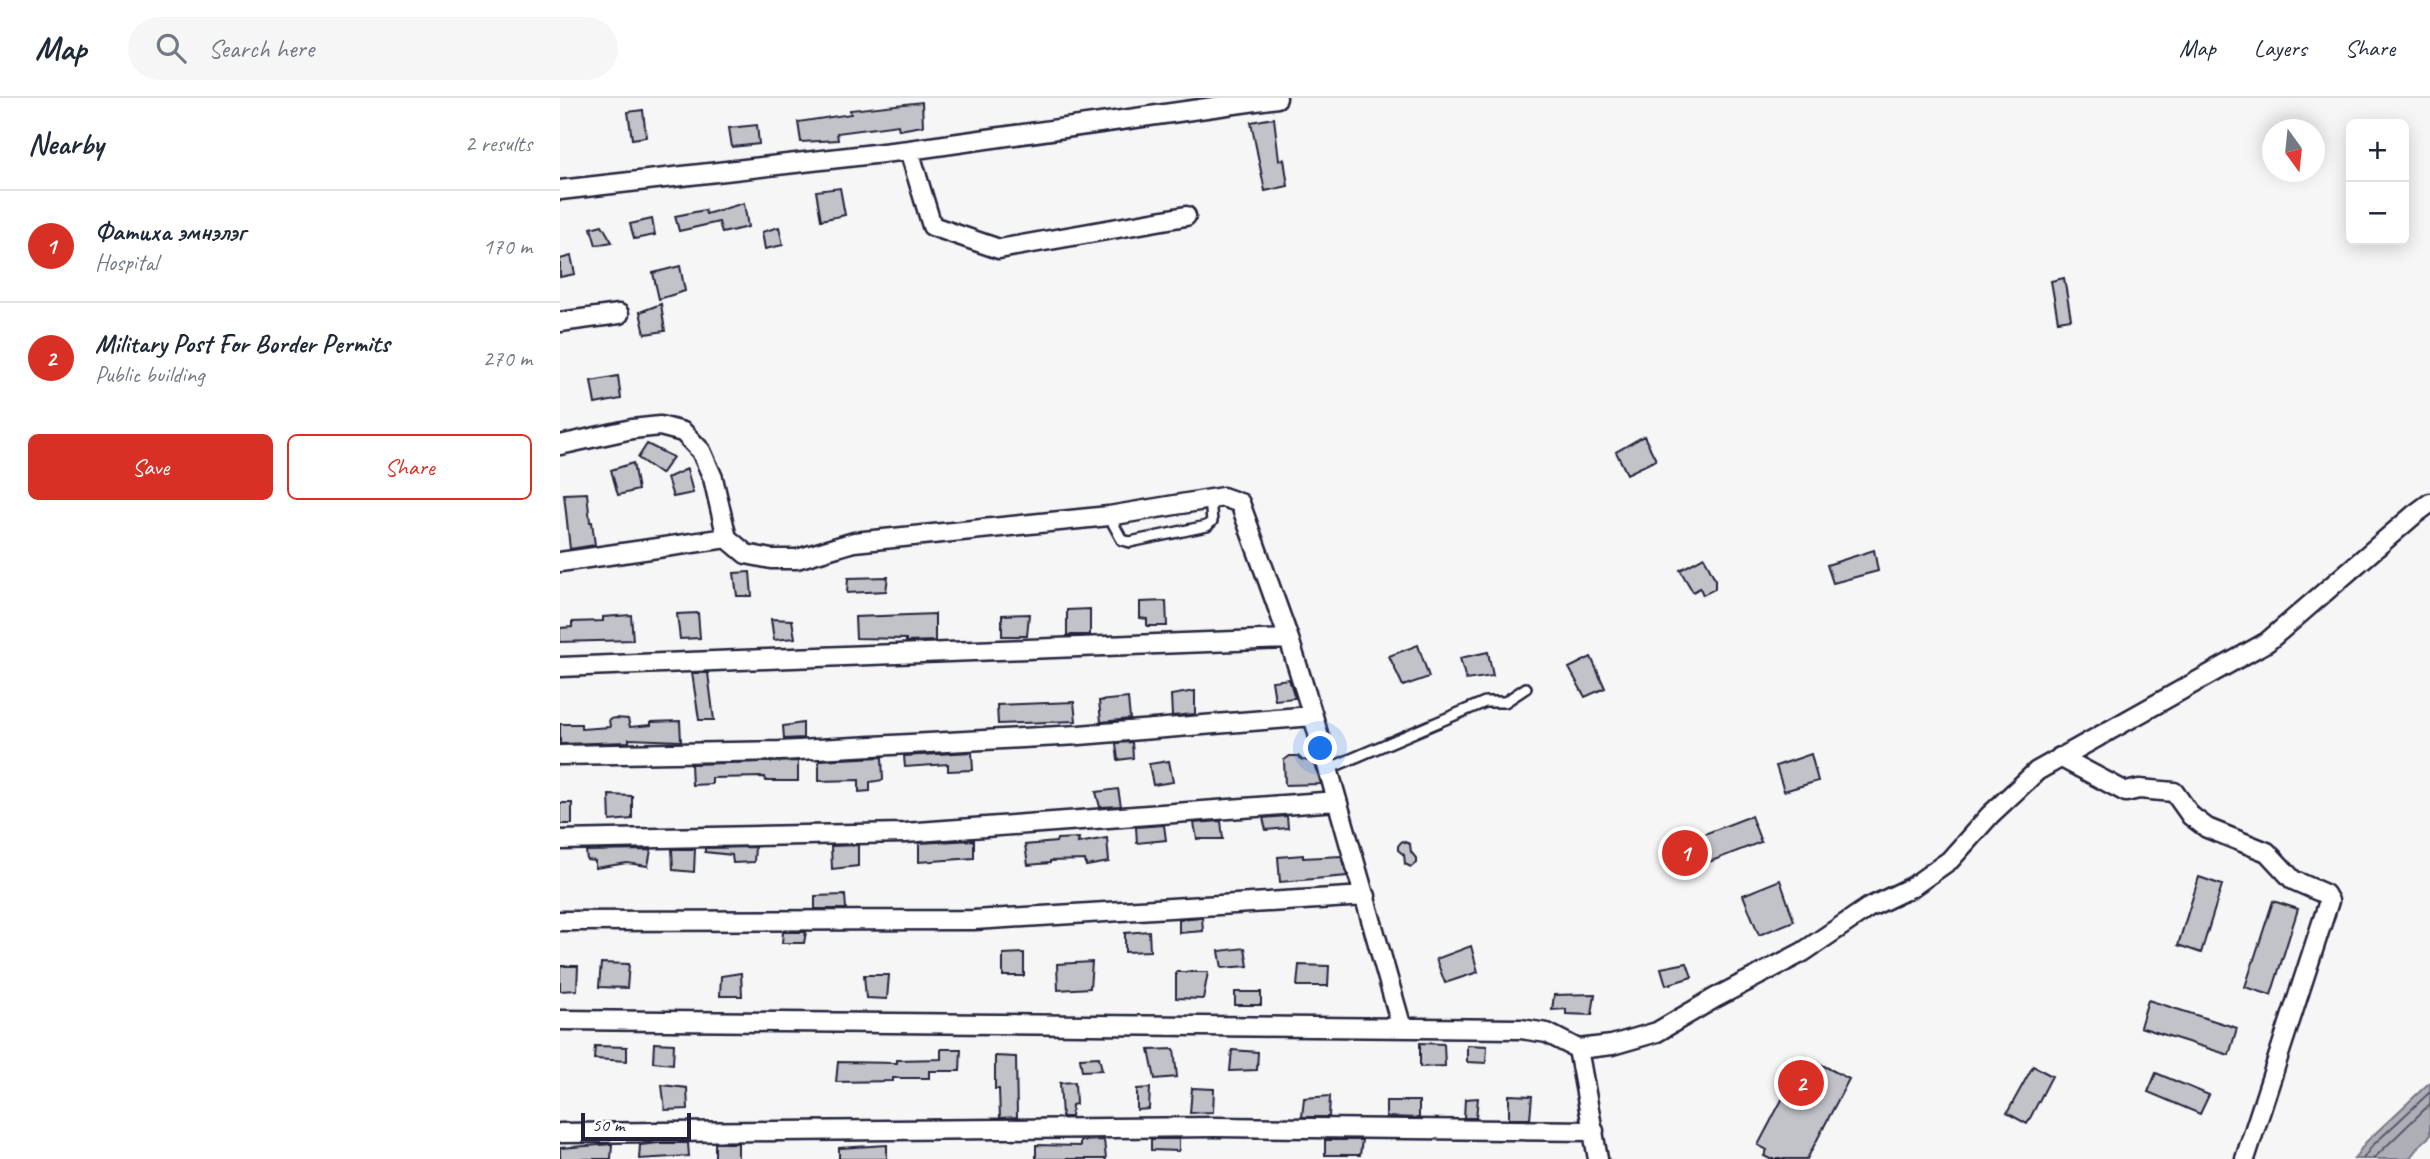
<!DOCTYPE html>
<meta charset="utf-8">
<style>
:root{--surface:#fff;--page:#f6f6f7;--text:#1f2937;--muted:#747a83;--line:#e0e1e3;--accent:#d93025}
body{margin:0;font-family:Caveat,sans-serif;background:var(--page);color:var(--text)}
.controls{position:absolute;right:21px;top:21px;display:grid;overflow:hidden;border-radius:10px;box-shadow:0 4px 18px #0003}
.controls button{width:63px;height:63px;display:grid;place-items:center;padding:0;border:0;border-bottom:2px solid var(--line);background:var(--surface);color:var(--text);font:35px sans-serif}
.compass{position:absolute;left:1702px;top:21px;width:63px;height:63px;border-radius:50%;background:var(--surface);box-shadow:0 4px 18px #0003;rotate:165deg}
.scale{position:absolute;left:21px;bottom:18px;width:110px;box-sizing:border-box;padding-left:7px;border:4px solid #22223b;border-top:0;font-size:19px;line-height:24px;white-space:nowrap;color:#22223b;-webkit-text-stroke:5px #fff;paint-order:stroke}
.you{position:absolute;left:761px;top:651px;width:24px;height:24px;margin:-18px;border:5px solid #fff;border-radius:50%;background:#1a73e8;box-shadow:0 0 0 10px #1a73e833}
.badge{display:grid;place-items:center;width:46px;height:46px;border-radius:50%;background:var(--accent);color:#fff;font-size:23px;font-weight:700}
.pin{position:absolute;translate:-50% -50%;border:4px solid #fff;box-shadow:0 2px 7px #0006}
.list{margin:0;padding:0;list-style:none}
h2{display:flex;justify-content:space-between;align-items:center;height:91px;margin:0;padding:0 28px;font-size:30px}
h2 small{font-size:23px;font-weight:400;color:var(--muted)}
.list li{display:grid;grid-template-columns:46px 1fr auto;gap:21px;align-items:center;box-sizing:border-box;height:112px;padding:0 28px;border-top:2px solid var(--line)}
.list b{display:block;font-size:26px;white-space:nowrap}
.list p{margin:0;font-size:23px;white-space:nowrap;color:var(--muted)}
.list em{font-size:23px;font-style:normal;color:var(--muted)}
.actions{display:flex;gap:14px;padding:21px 28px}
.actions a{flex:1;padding:16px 0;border:2px solid var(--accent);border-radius:10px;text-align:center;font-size:24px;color:var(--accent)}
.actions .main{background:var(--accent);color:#fff}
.icon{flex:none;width:38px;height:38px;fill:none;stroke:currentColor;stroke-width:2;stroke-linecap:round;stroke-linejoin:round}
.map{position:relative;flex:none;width:1870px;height:1061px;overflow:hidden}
header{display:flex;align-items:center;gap:42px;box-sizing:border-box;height:98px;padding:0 35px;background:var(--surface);border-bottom:2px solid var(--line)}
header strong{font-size:33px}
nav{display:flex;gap:38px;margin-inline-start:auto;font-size:24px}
.search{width:490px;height:63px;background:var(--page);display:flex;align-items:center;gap:18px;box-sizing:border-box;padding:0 24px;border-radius:38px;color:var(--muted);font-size:26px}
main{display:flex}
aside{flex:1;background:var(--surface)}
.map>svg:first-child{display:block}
</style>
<header>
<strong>Map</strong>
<div class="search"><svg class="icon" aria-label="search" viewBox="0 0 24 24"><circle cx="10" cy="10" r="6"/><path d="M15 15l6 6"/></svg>Search here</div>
<nav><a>Map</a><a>Layers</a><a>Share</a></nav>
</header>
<main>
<aside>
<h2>Nearby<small>2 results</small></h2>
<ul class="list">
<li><span class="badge">1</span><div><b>Фатиха эмнэлэг</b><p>Hospital</p></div><em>170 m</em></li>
<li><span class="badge">2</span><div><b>Military Post For Border Permits</b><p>Public building</p></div><em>270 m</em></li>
</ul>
<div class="actions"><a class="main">Save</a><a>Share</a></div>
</aside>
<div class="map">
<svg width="1870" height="1061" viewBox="0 0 1870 1061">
<rect width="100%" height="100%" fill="#f6f6f7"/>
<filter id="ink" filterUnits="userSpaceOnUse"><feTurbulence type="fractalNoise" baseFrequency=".0143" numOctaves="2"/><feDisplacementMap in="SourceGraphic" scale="14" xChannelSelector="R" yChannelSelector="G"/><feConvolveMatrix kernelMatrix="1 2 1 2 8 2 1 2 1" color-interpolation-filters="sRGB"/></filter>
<g filter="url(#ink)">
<!-- water -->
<path fill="#aeaeb7" stroke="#767685" stroke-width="2" d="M1870,984V1038L1859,1048L1849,1061H1794L1806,1044Z"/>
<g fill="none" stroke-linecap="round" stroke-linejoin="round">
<!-- shore -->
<path stroke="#5a5a6d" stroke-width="2" d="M1803,1061L1812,1048L1870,994
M1813,1061L1870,1006"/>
</g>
<!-- building -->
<path fill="#c2c2c9" stroke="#22223b" stroke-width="2" d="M362,4L363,28L339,32L338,27L277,35L278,42L241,44L238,24L291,16L290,12Z
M83,12L86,39L72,41L68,14Z
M714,20L719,62L724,61L728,88L705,93L691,24Z
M197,27L199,46L172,49L169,30Z
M280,90L285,117L261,122L256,93Z
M184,105L188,129L162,135L159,124L119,133L115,118L145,112L146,116Z
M92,121L95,137L74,141L70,126Z
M42,127L52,144L36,147L31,130Z
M219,129L223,147L205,151L202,134Z
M11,158L15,176L0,179V161Z
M120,168L125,193L99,201L93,175Z
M1504,180L1511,221L1498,223L1491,183Z
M101,206L105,233L85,236L80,214Z
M58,278L61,301L35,306L31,283Z
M1084,338L1096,362L1067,376L1056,354Z
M87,346L113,359L101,376L78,360Z
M73,365L78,392L58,397L51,372Z
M127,371L133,395L113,399L107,380Z
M27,395L30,424H32L35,447L10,451L4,396Z
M1314,452L1318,473L1273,485L1267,467Z
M1144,459L1155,481V491L1143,497L1140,490L1133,494L1120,472Z
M190,474L192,498H177L174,475Z
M328,479L326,493L287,495L288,480Z
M606,503L607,528H587V521L580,520V504Z
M530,511V537H507V512Z
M138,515L140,540L120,541L117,516Z
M375,516V543L346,544V541L296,540L295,519Z
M469,516L467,538H442V517Z
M71,517L73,542L0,544V530L12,529V524L43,523V519Z
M211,521L232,522L235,540L214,542Z
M858,547L869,579L843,588L829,558Z
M928,554L933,578L906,582L900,560Z
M1031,559L1045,590L1025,599L1009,570Z
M132,575H148L154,622H139Z
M729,581L735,600L715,602L712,583Z
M635,593V616L612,618L611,597Z
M568,600L570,621L541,624L539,603Z
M514,604L516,623L438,626L437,607Z
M56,620L68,621L70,629L91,627V624L120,623L121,643L69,641V644L0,646V626H21V631L50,629L49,621Z
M243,625V640L224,641L223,628Z
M572,644L573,660L558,662L556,645Z
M412,654L413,672L388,673V666L345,669L344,658Z
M1251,656L1258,683L1224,693L1216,668Z
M730,658H738L742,662L754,663L761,686L725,687L724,662Z
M322,659L323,682L310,684V693L299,694V682L259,683V662Z
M238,663V683H206L205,679L152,680V686L132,687L131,666Z
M609,663L613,684L593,687L589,666Z
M558,691L561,708L540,709L536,694Z
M49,697L72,698V721L50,723Z
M0,705H12V726H0Z
M727,718L728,730L706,732L703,720Z
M1191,718L1201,744L1118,776L1108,750Z
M661,723L663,741H637L634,725Z
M604,727L606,742L577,745L576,729Z
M519,740L518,745L547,740L549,764L526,768L525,762L490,763V765L468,767L465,747L496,744L497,741Z
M414,742V760L359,764V745Z
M842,743L850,746L851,754L856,760V765L851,769L845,766L844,757L838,752V748Z
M298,747V768L272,771L271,748Z
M195,749L194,764L173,765L172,757L145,754V750Z
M112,751H135L134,774L113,772Z
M91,752L88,768L67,765L35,770V763L27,762L26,753Z
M743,757V760L781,758L787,778L720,784L718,759Z
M1639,779L1662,787L1641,855L1618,847Z
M1220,782L1234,823L1199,837L1183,797Z
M285,797L286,811H255V798Z
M1713,803L1738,811L1711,897L1685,889Z
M642,819L643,833L619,835V821Z
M589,833L590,853L565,854V835Z
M223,834H246L244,845H222Z
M911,848L918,874L885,885L876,861Z
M685,850L688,868L662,870L659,853Z
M464,855V878H443V856Z
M532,864L530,890L498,892L497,866Z
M41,865L69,866L67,890L39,889Z
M1127,865L1132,879L1106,887L1101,870Z
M739,867L769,868L768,888H737Z
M0,868H18L17,892L0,893Z
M616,874H648L643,901L616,900Z
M181,875L182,898H160L161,878Z
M304,877H329L327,901L306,900Z
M675,894H701V907H675Z
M1035,896L1032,917L1006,916V911L992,912L994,897Z
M1588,902L1677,930L1669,957L1580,929Z
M94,945L114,946L113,966L93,964Z
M860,945L884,946L885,968L860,969Z
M907,947L927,948L926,965L907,964Z
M35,948L67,949V963L34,961Z
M381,951H401L400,973H369V980H333V983L276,984L278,964L337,965V962L381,961Z
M614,951L617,979L595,981L589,952Z
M672,952L698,954L697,972L670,973Z
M435,958L456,959L457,1019L440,1020L439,991H435Z
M1245,958L1289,981L1247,1061H1210L1204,1058L1207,1052L1198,1047Z
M539,959L542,972L522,973L520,960Z
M1473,968L1492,978L1467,1026L1447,1015Z
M1596,975L1649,997L1640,1016L1588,994Z
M515,984L516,1006L512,1007L511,1019H502L500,985Z
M102,987L127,990L128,1011L105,1012Z
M590,990L589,1011L577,1012V991Z
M632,990L654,991L653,1014L630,1015Z
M949,997L972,998L970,1021H949Z
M770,998L769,1019H742L744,1000Z
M918,1000L916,1020H904L905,1001Z
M826,1003H859V1020L826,1019Z
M591,1041H619V1053L591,1052Z
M544,1042L546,1061H476V1047L520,1048V1043Z
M765,1042H802L800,1057H765Z
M99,1045H128L129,1058L79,1061L80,1047Z
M155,1045H178V1061H155Z
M52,1046L51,1061H0V1050Z
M327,1047V1061H279V1050Z"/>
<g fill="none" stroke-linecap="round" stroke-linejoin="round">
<defs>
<path id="lane" d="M549,418L562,442L570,444L647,428L652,423L650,402
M768,671L925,604H945L966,590"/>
<path id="street" d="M349,52L372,128L439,151L626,118
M0,92L349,52L717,0
M0,224L59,216
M0,347L72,331L100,328L123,334L141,353L153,380L167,440L186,456L211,461H237L294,444L549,418L663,399L680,405L729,541L753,618L842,930
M0,464L167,440
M0,569L729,541
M0,657L220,653L519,637L753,618
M1500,659L1566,694L1579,691L1614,694L1631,718L1647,730L1707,754L1733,782L1765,796L1769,803L1685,1061
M0,742L345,735L777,703
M0,823L414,822L806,798
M0,922L961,931L987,935L1018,951L1052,947L1097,934L1155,900L1243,854L1308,810L1352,789L1390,762L1430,717L1477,673L1707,544L1855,416L1870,405
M1018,951L1038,1061
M0,1035L654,1029L1034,1033"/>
</defs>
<!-- lane casing -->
<use href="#lane" stroke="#22223b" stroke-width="14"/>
<!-- street casing -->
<use href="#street" stroke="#22223b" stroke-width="23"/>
<!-- lane -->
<use href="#lane" stroke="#fff" stroke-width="9"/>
<!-- street -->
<use href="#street" stroke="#fff" stroke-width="18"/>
</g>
</g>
</svg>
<div class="controls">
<button>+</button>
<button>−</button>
</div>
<svg class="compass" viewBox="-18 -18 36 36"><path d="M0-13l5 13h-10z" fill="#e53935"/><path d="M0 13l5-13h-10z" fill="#747a83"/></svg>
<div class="scale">50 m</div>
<div class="you"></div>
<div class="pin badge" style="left:1125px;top:755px">1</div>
<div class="pin badge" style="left:1241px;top:985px">2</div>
</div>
</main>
